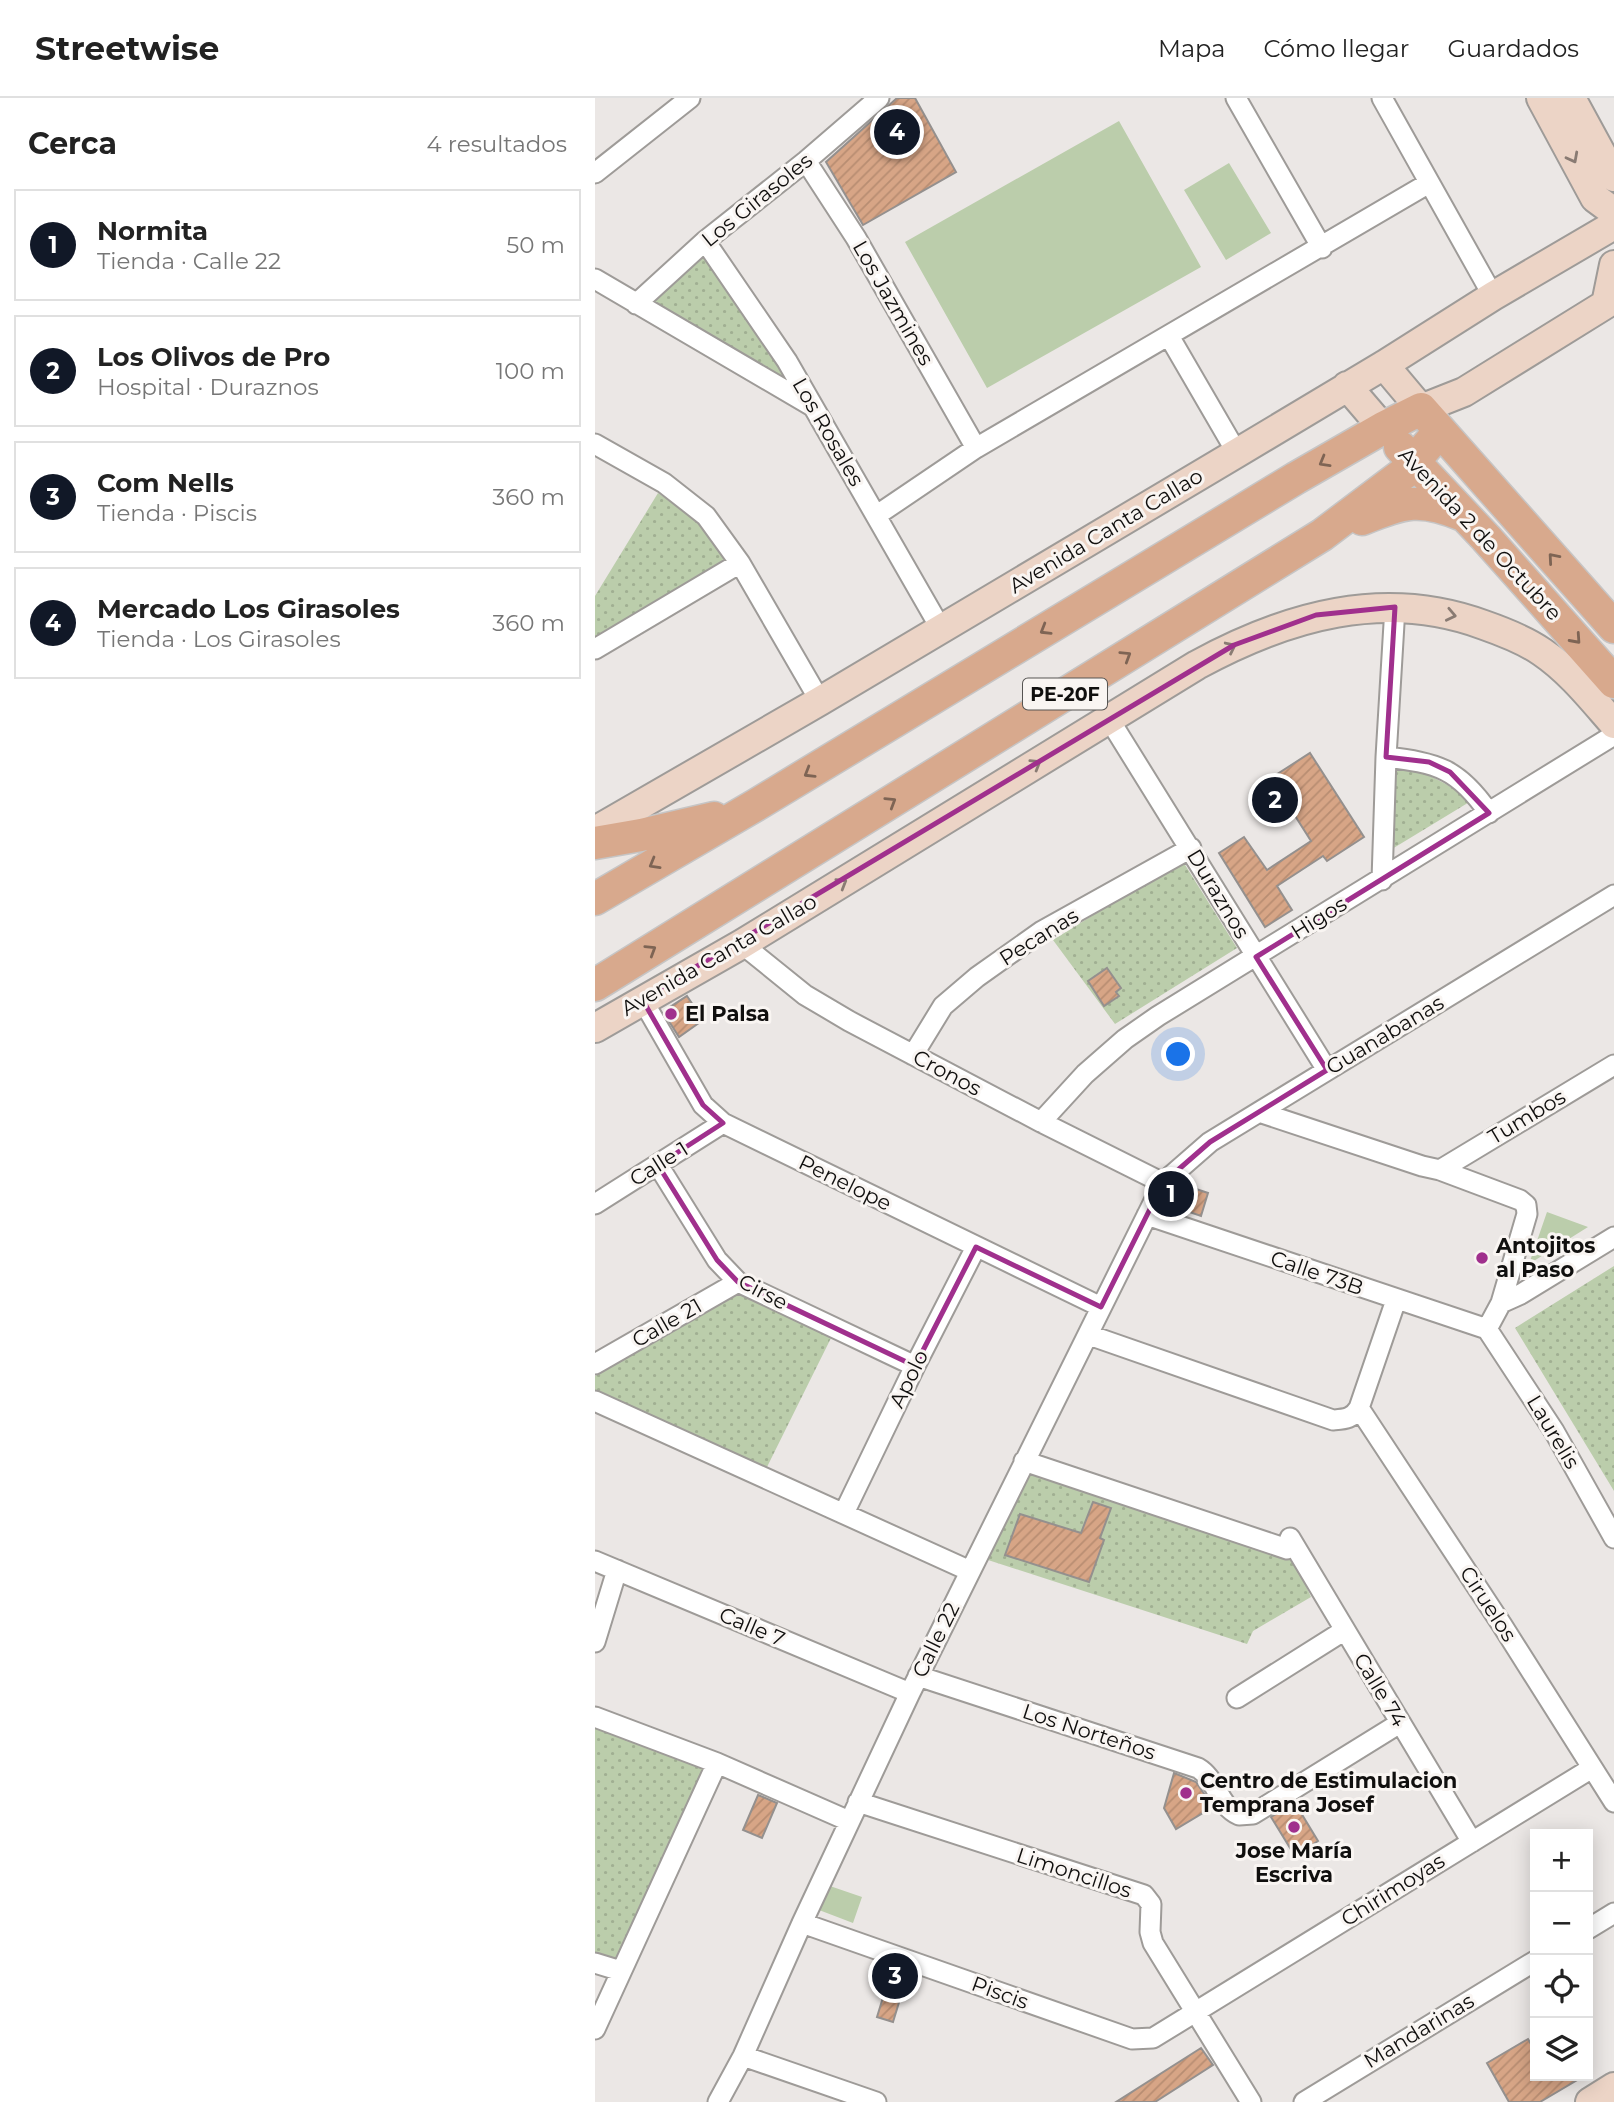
<!DOCTYPE html>
<html lang="es">
<meta charset="utf-8">
<style>
:root{--surface:#fff;--page:#f2f2f2;--text:#222;--muted:#767676;--line:#e0e0e0;--accent:#111827}
body{margin:0;font-family:Montserrat,sans-serif;background:var(--page);color:var(--text)}
.controls{position:absolute;right:21px;bottom:21px;display:grid;overflow:hidden;border-radius:0px;box-shadow:0 4px 18px #0003}
.controls button{width:63px;height:63px;display:grid;place-items:center;padding:0;border:0;border-bottom:2px solid var(--line);background:var(--surface);color:var(--text);font:35px sans-serif}
.you{position:absolute;left:584px;top:957px;width:24px;height:24px;margin:-18px;border:5px solid #fff;border-radius:50%;background:#1a73e8;box-shadow:0 0 0 10px #1a73e833}
.badge{display:grid;place-items:center;width:46px;height:46px;border-radius:50%;background:var(--accent);color:#fff;font-size:23px;font-weight:700}
.pin{position:absolute;translate:-50% -50%;border:4px solid #fff;box-shadow:0 2px 7px #0006}
.list{margin:0;padding:0;list-style:none}
h2{display:flex;justify-content:space-between;align-items:center;height:91px;margin:0;padding:0 28px;font-size:30px}
h2 small{font-size:23px;font-weight:400;color:var(--muted)}
.list li{display:grid;grid-template-columns:46px 1fr auto;gap:21px;align-items:center;box-sizing:border-box;height:112px;margin:0 14px 14px;padding:0 14px;border:2px solid var(--line);border-radius:0px}
.list b{display:block;font-size:26px;white-space:nowrap}
.list p{margin:0;font-size:23px;white-space:nowrap;color:var(--muted)}
.list em{font-size:23px;font-style:normal;color:var(--muted)}
.icon{flex:none;width:38px;height:38px;fill:none;stroke:currentColor;stroke-width:2;stroke-linecap:round;stroke-linejoin:round}
.map{position:relative;flex:none;width:1019px;height:2004px;overflow:hidden}
header{display:flex;align-items:center;gap:42px;box-sizing:border-box;height:98px;padding:0 35px;background:var(--surface);border-bottom:2px solid var(--line)}
header strong{font-size:33px}
nav{display:flex;gap:38px;margin-inline-start:auto;font-size:24px}
main{display:flex}
aside{flex:1;background:var(--surface)}
.map>svg:first-child{display:block}
</style>
<header>
<strong>Streetwise</strong>
<nav><a>Mapa</a><a>Cómo llegar</a><a>Guardados</a></nav>
</header>
<main>
<aside>
<h2>Cerca<small>4 resultados</small></h2>
<ul class="list">
<li><span class="badge">1</span><div><b>Normita</b><p>Tienda · Calle 22</p></div><em>50 m</em></li>
<li><span class="badge">2</span><div><b>Los Olivos de Pro</b><p>Hospital · Duraznos</p></div><em>100 m</em></li>
<li><span class="badge">3</span><div><b>Com Nells</b><p>Tienda · Piscis</p></div><em>360 m</em></li>
<li><span class="badge">4</span><div><b>Mercado Los Girasoles</b><p>Tienda · Los Girasoles</p></div><em>360 m</em></li>
</ul>
</aside>
<div class="map">
<svg width="1019" height="2004" viewBox="0 0 1019 2004">
<defs>
<pattern id="park-dots" width="8" height="8" patternUnits="userSpaceOnUse" patternTransform="scale(1.75)"><rect width="8" height="8" fill="#bbcdab"/><path d="M2 2h.1M6 6h.1" fill="none" stroke="#a0af92" stroke-width="1.8" stroke-linecap="round"/></pattern>
<pattern id="building-hatch" width="6" height="6" patternUnits="userSpaceOnUse" patternTransform="scale(1.75)"><rect width="6" height="6" fill="#d7a586"/><path d="M-1 1l2-2M0 6l6-6M5 7l2-2" fill="none" stroke="#b88d72"/></pattern>
</defs>
<rect width="100%" height="100%" fill="#ebe7e5"/>
<!-- grass -->
<path fill="#bbcdab" d="M524,23L606,169L392,290L310,144Z
M634,65L676,135L631,162L589,92Z
M952,1114L993,1129L934,1166Z
M232,1787L267,1799L258,1825L224,1812Z"/>
<!-- park -->
<path fill="url(#park-dots)" d="M112,155L204,293L57,205Z
M63,395L104,423L131,462L0,542V498Z
M800,666C830,673 852,685 876,703L797,751Z
M587,762L642,850L520,926L458,842Z
M1019,1168V1393L920,1230Z
M144,1191L237,1238L172,1369L0,1293V1278Z
M441,1365L693,1449L716,1499L658,1533L652,1546L393,1462Z
M0,1629L111,1671L20,1863L0,1857Z"/>
<!-- building -->
<path fill="url(#building-hatch)" stroke="#94908e" stroke-width="2" d="M302,0H320L361,74L268,127L231,64Z
M715,655L769,739L732,763L728,758L682,788L697,812L670,829L624,755L649,739L672,772L716,743L676,680Z
M512,870L526,890L521,894L524,898L509,908L493,883Z
M92,898L108,922L84,939L70,917L72,911Z
M586,1086L613,1095L606,1118L574,1107L573,1103L578,1093Z
M498,1404L516,1410L505,1440L509,1442L494,1484L410,1457L425,1416L486,1435Z
M579,1675L601,1684L618,1709L581,1731L569,1710Z
M163,1697L182,1705L167,1740L148,1732Z
M700,1705L723,1743L700,1758L676,1719Z
M297,1870L313,1875L298,1924L282,1919Z
M933,1941L940,1953V1978H989L945,2004H914L892,1965Z
M606,1950L618,1967L560,2004H521Z"/>
<g fill="none" stroke-linecap="round" stroke-linejoin="round">
<defs>
<path id="street" d="M641,0L727,150
M787,0L898,198
M211,63L261,140L381,350
M0,75L95,0
M110,143L192,263L346,531
M0,181L217,308
M41,206L110,143L211,63L284,0
M574,238L642,355
M0,346L69,385L111,418L145,465L225,603
M282,417L381,350L834,85
M0,551L145,465
M514,621L732,972
M791,659C842,665 863,670 894,715
M787,782L791,659L800,509
M147,846L210,897L254,923L446,1024L568,1085
M47,901L108,1007L128,1025L506,1209
M318,957L348,908L382,879L447,833L596,750
M664,1014L827,1068L845,1072L925,1102L931,1107L932,1116L906,1205L892,1231
M446,1024L490,976L530,941L563,918L1019,637
M63,1067L122,1162L143,1184L320,1268
M845,1072L1019,967
M0,1106L128,1025
M552,1117L892,1231
M906,1205L926,1196L1019,1139
M892,1231L959,1333L1019,1440
M494,1237L738,1322C750,1321 757,1321 764,1310L801,1202
M0,1266L143,1184
M0,1303L375,1473
M764,1310L907,1527L1019,1704
M429,1363L692,1451
M249,1415L320,1268L381,1149
M695,1440L877,1744
M0,1463L315,1595
M0,1544L22,1472
M323,1578L603,1670C622,1681 623,1708 644,1717L658,1716L805,1625
M642,1600L750,1532
M0,1619L122,1665L254,1723
M263,1704L549,1797L556,1806L555,1834L558,1845L656,2004
M207,1825L537,1941L558,1940L997,1670
M993,1831L1019,1815
M0,1865L26,1873
M0,1931L122,1665
M148,1958L281,2004
M123,2004L148,1958L207,1825L315,1595L568,1085L615,1044L1019,797
M709,2004L940,1863"/>
<path id="secondary" d="M946,0L1000,100L1019,114
M976,0L1019,79
M789,267L826,311L869,294L1011,206L1019,167
M752,288L788,330
M0,733L225,603L642,355L789,267L898,198L1019,127
M0,930L147,846L602,567C692,518 789,490 889,527C909,534 930,542 947,554C975,573 997,601 1019,626
M995,2004L1019,1989"/>
<path id="primary" d="M805,349L891,440L1019,584
M767,421C809,404 825,399 868,417
M0,745L46,737L119,720
M0,801L161,707L701,380L788,330L826,311L1019,529
M0,887L727,437L808,376L845,333"/>
</defs>
<!-- street casing -->
<use href="#street" stroke="#9e9b98" stroke-width="23"/>
<!-- secondary casing -->
<use href="#secondary" stroke="#9e9b98" stroke-width="32"/>
<!-- primary casing -->
<use href="#primary" stroke="#c6c5c5" stroke-width="35"/>
<!-- street -->
<use href="#street" stroke="#fff" stroke-width="19"/>
<!-- secondary -->
<use href="#secondary" stroke="#ecd4c6" stroke-width="28"/>
<!-- primary -->
<use href="#primary" stroke="#d8a98d" stroke-width="32"/>
</g>
<!-- one-way arrows -->
<defs><path id="oneway-chevron" d="M-2-3.5L2.5 0L-2 3.5" fill="none" stroke-width="1.6" stroke-linecap="round" stroke-linejoin="round" transform="scale(1.75)"/></defs>
<g stroke="#897b73">
<use href="#oneway-chevron" transform="translate(978 60) rotate(62)"/>
<use href="#oneway-chevron" transform="translate(856 517) rotate(12)"/>
<use href="#oneway-chevron" transform="translate(636 549) rotate(-26)"/>
<use href="#oneway-chevron" transform="translate(441 666) rotate(-31)"/>
<use href="#oneway-chevron" transform="translate(247 785) rotate(-31)"/>
</g>
<g stroke="#7e6454">
<use href="#oneway-chevron" transform="translate(729 364) rotate(150)"/>
<use href="#oneway-chevron" transform="translate(958 460) rotate(-131)"/>
<use href="#oneway-chevron" transform="translate(450 532) rotate(149)"/>
<use href="#oneway-chevron" transform="translate(981 541) rotate(48)"/>
<use href="#oneway-chevron" transform="translate(531 558) rotate(-32)"/>
<use href="#oneway-chevron" transform="translate(214 675) rotate(149)"/>
<use href="#oneway-chevron" transform="translate(296 704) rotate(-32)"/>
<use href="#oneway-chevron" transform="translate(59 766) rotate(150)"/>
<use href="#oneway-chevron" transform="translate(56 852) rotate(-32)"/>
</g>
<!-- marked area -->
<path fill="none" stroke="#a0308d" stroke-width="5" stroke-linejoin="round" d="M800,509L791,659L834,664L855,674L894,715L661,859L732,972L615,1044L568,1085L506,1209L381,1149L320,1268L143,1184L122,1162L63,1067L128,1025L108,1007L47,901L639,547L721,517Z"/>
<!-- markers -->
<g fill="#a0308d" stroke="#f9f5f2" stroke-width="2.5">
<circle cx="76" cy="916" r="7"/>
<circle cx="887" cy="1160" r="7"/>
<circle cx="591" cy="1695" r="7"/>
<circle cx="699" cy="1729" r="7"/>
</g>
<g text-anchor="middle" stroke-width="6" stroke-linejoin="round" paint-order="stroke">
<!-- shield labels -->
<rect fill="#f9f5f2" stroke="#565452" stroke-width="2" x="428" y="580.5" width="84" height="31" rx="5"/>
<g font-size="19" font-weight="bold" fill="#100f0e">
<text x="470" y="603">PE-20F</text>
</g>
<!-- street labels -->
<g font-size="21" fill="#100f0e" stroke="#f9f5f2">
<text transform="translate(162 102) rotate(-39)" y="7">Los Girasoles</text>
<text transform="translate(298 205) rotate(60)" y="7">Los Jazmines</text>
<text transform="translate(233 334) rotate(60)" y="7">Los Rosales</text>
<text transform="translate(511 433) rotate(-31)" y="7">Avenida Canta Callao</text>
<text transform="translate(885 436) rotate(47)" y="7">Avenida 2 de Octubre</text>
<text transform="translate(623 796) rotate(59)" y="7">Duraznos</text>
<text transform="translate(724 820) rotate(-32)" y="7">Higos</text>
<text transform="translate(444 839) rotate(-32)" y="7">Pecanas</text>
<text transform="translate(124 857) rotate(-30)" y="7">Avenida Canta Callao</text>
<text transform="translate(790 937) rotate(-31)" y="7">Guanabanas</text>
<text transform="translate(352 975) rotate(28)" y="7">Cronos</text>
<text transform="translate(932 1019) rotate(-31)" y="7">Tumbos</text>
<text transform="translate(64 1066) rotate(-32)" y="7">Calle 1</text>
<text transform="translate(250 1085) rotate(26)" y="7">Penelope</text>
<text transform="translate(722 1175) rotate(19)" y="7">Calle 73B</text>
<text transform="translate(168 1194) rotate(28)" y="7">Cirse</text>
<text transform="translate(72 1225) rotate(-30)" y="7">Calle 21</text>
<text transform="translate(314 1281) rotate(-64)" y="7">Apolo</text>
<text transform="translate(958 1334) rotate(59)" y="7">Laurelis</text>
<text transform="translate(893 1506) rotate(57)" y="7">Ciruelos</text>
<text transform="translate(157 1529) rotate(23)" y="7">Calle 7</text>
<text transform="translate(341 1542) rotate(-64)" y="7">Calle 22</text>
<text transform="translate(785 1592) rotate(59)" y="7">Calle 74</text>
<text transform="translate(494 1634) rotate(18)" y="7">Los Norteños</text>
<text transform="translate(479 1775) rotate(18)" y="7">Limoncillos</text>
<text transform="translate(798 1792) rotate(-32)" y="7">Chirimoyas</text>
<text transform="translate(405 1895) rotate(20)" y="7">Piscis</text>
<text transform="translate(824 1933) rotate(-31)" y="7">Mandarinas</text>
</g>
<!-- poi labels -->
<g font-size="21" font-weight="bold" fill="#100f0e" stroke="#f9f5f2" text-anchor="start">
<text x="90" y="923">El Palsa</text>
<text x="901" y="1155">Antojitos<tspan x="901" dy="24">al Paso</tspan></text>
<text x="605" y="1690">Centro de Estimulacion<tspan x="605" dy="24">Temprana Josef</tspan></text>
<text x="699" y="1760" text-anchor="middle">Jose María<tspan x="699" dy="24">Escriva</tspan></text>
</g>
</g>
</svg>
<div class="controls">
<button>+</button>
<button>−</button>
<button><svg class="icon" aria-label="locate" viewBox="0 0 24 24"><circle cx="12" cy="12" r="6"/><path d="M12 2v4M12 18v4M2 12h4M18 12h4"/></svg></button>
<button><svg class="icon" aria-label="layers" viewBox="0 0 24 24"><path d="M12 4l9 5-9 5-9-5zM3 14l9 5 9-5"/></svg></button>
</div>
<div class="you"></div>
<div class="pin badge" style="left:576px;top:1096px">1</div>
<div class="pin badge" style="left:680px;top:702px">2</div>
<div class="pin badge" style="left:300px;top:1878px">3</div>
<div class="pin badge" style="left:302px;top:34px">4</div>
</div>
</main>
